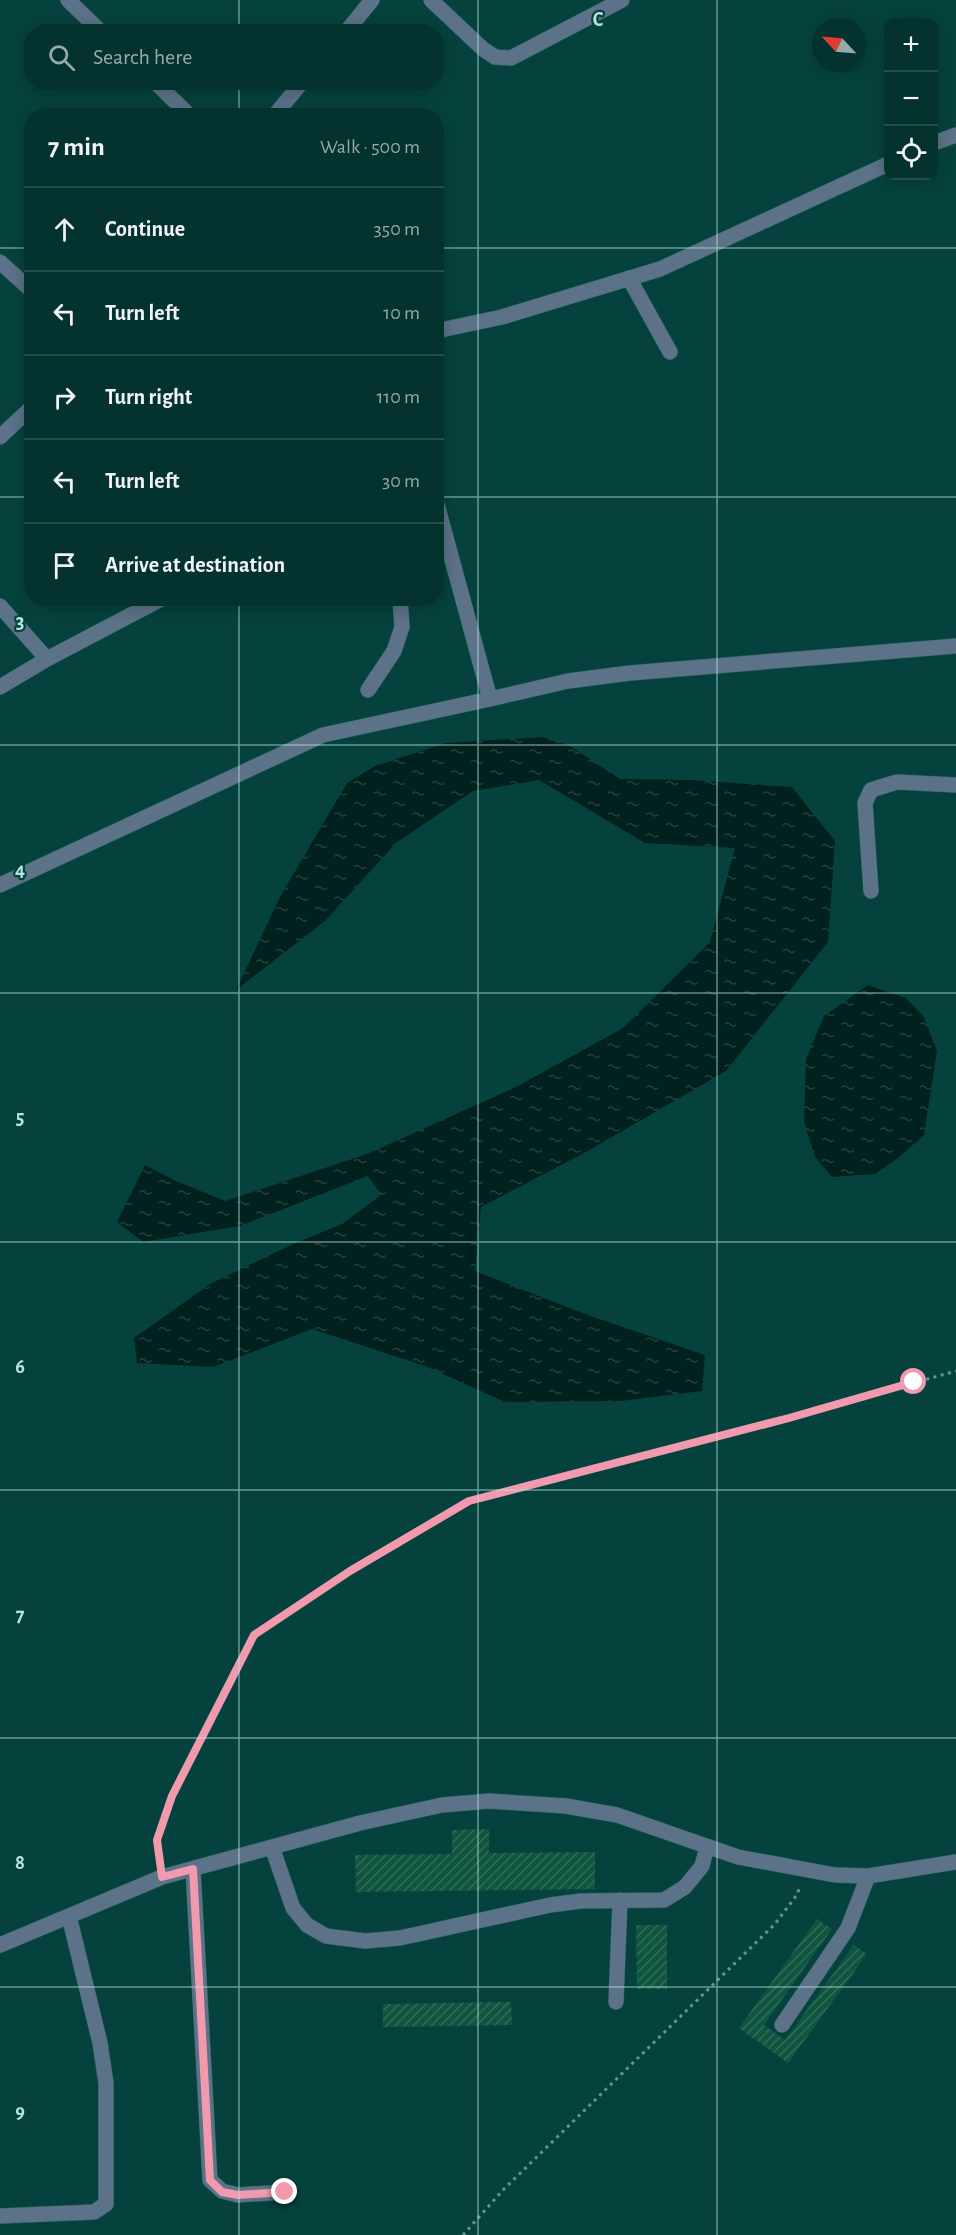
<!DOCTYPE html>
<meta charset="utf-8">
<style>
:root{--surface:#04322e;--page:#0d3a36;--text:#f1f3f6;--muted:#97aaaa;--line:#254d4a}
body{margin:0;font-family:"Alegreya Sans",sans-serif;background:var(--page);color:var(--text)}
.controls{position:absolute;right:18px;top:18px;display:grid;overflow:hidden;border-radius:12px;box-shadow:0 3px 15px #0003}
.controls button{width:54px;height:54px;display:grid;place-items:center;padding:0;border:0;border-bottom:2px solid var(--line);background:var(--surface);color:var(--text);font:30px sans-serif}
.compass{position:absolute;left:812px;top:18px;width:54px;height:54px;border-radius:50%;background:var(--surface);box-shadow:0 3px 15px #0003;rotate:296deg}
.stop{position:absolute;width:18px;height:18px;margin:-14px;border:4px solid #f29aad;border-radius:50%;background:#fff}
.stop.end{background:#f29aad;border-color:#fff;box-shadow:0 2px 6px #0008}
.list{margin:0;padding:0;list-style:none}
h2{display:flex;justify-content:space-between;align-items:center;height:78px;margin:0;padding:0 24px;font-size:26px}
h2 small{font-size:20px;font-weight:400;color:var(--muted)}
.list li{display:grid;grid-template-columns:39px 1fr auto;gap:18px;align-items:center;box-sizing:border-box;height:84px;padding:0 24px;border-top:2px solid var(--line)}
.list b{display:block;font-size:22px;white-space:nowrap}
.list em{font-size:20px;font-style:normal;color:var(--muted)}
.icon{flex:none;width:33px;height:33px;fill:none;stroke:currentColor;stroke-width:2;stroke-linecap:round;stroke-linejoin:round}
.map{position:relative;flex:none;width:956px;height:2235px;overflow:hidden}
.search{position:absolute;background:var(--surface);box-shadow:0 3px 15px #0003;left:24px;top:24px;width:420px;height:66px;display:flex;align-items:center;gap:15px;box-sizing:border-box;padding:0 21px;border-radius:24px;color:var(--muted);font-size:22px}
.panel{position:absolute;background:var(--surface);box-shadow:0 3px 15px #0003;left:24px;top:108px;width:420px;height:498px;border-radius:24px}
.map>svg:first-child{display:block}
</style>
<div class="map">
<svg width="956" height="2235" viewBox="0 0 956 2235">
<defs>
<pattern id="water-ripples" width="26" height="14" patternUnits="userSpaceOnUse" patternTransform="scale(1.5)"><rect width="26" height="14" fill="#01211e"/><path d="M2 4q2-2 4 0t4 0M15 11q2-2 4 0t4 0" fill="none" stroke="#24413e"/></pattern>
<pattern id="building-hatch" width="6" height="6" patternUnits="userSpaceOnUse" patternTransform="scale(1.5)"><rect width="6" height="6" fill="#0f553f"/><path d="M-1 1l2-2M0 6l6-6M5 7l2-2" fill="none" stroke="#306d5a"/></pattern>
</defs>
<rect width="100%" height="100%" fill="#06423d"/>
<!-- water -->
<path fill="url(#water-ripples)" d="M543,737L570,746L620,779L690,780L792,787L835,841L828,942L726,1071L586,1152L481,1207L475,1271L585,1314L705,1355L702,1391L622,1401L505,1402L425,1366L312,1329L213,1367L137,1363L134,1338L210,1284L291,1245L342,1224L381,1195L368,1176L240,1226L143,1242L117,1222L145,1165L174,1180L225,1201L367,1154L516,1087L623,1028L710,942L735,848L645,843L539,780L473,791L396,843L325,921L236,990L280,897L347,783L375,766L446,743Z
M868,985L906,998L924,1017L937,1051L924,1135L898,1158L875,1174L832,1177L815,1157L804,1122L806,1059L824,1016Z"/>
<!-- building -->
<path fill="url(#building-hatch)" d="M489,1829V1853L595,1852V1889L356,1892L355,1855L452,1854V1830Z
M817,1919L832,1929L764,2025L785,2040L854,1945L867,1954L788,2063L739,2028Z
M636,1925H667V1989H637Z
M511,2002L512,2025L383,2027V2004Z"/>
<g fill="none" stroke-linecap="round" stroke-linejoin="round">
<defs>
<path id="minor" d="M68,0L101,32
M431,0L483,49L495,57L511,58L622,0
M346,32L372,0
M155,82L190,116
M274,116L302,82
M934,143L956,135
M0,262L32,291
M629,278L670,352
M436,331L502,317L660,269L888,164
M0,437L32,407
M436,501L490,699L568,681L630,673L956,646
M0,606L47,659
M0,687L47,659L163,598
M368,690L394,651L402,627L400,598
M0,885L323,735L490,699
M871,891L865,803L871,790L897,782L956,785
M272,1847L293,1908L307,1925L326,1936L365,1941L400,1938L550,1905L581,1901L664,1900L685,1887L702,1866L707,1847
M193,1869L210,2180L222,2191L238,2195L285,2192
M0,1945L162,1877L360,1823L442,1805L489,1801L566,1806L617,1815L738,1857L835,1875L868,1876L956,1862
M616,2002L620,1900
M782,2025L848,1928L868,1876
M0,2216L94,2212L106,2204V2083L100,2043L69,1916"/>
</defs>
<!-- minor casing -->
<use href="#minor" stroke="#265f5a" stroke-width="16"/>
<!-- path -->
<path stroke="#629791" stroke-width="3" stroke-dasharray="3 4.5" stroke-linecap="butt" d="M160,1861L157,1840L172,1796L254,1635L350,1571L469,1501L789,1418L956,1371
M463,2235L503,2190L775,1924L796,1896L801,1885"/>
<!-- minor -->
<use href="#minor" stroke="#5b7288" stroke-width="15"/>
</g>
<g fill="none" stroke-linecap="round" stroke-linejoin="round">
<!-- route -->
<path stroke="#f29aad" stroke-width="8" d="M285,2192L238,2195L222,2192L210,2180L193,1869L162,1877L157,1840L172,1796L254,1635L350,1571L469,1501L789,1418L914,1382"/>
</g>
<!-- grid -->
<path fill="none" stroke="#b6e3dd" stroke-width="1.5" stroke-opacity="0.55" d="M239,0V32M478,0V2235M717,0V2235M239,82V116M0,248H32M436,248H956M0,497H32M436,497H956M239,598V2235M0,745H956M0,993H956M0,1242H956M0,1490H956M0,1738H956M0,1987H956"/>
<g font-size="20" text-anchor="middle" font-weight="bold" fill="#b6e3dd" stroke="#06423d" stroke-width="4.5" stroke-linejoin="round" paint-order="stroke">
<text x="598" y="26">C</text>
<text x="20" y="628">3</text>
<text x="20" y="876">4</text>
<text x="20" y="1124">5</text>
<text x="20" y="1373">6</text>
<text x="20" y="1621">7</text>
<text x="20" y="1869">8</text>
<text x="20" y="2118">9</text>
</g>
</svg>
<div class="controls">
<button>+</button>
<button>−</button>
<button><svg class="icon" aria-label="locate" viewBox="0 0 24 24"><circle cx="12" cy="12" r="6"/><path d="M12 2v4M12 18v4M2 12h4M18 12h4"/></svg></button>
</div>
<svg class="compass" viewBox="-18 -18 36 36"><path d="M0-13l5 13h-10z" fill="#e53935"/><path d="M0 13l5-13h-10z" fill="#97aaaa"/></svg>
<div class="stop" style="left:914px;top:1382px"></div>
<div class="stop end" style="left:285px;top:2192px"></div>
<div class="search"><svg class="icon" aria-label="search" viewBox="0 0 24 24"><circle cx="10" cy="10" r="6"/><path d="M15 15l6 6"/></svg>Search here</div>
<section class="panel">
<h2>7 min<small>Walk · 500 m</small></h2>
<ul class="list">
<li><svg class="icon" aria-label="ahead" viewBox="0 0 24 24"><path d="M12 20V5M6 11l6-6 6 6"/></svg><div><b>Continue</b></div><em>350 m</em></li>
<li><svg class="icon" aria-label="left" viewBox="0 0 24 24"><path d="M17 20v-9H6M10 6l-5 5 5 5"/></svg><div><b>Turn left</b></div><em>10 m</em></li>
<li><svg class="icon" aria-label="right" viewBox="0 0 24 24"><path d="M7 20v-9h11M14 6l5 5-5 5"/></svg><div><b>Turn right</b></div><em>110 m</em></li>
<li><svg class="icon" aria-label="left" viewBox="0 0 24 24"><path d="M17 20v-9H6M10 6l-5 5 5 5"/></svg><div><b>Turn left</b></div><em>30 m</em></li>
<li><svg class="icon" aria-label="arrive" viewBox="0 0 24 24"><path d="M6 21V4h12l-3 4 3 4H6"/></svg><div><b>Arrive at destination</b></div></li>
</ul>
</section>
</div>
